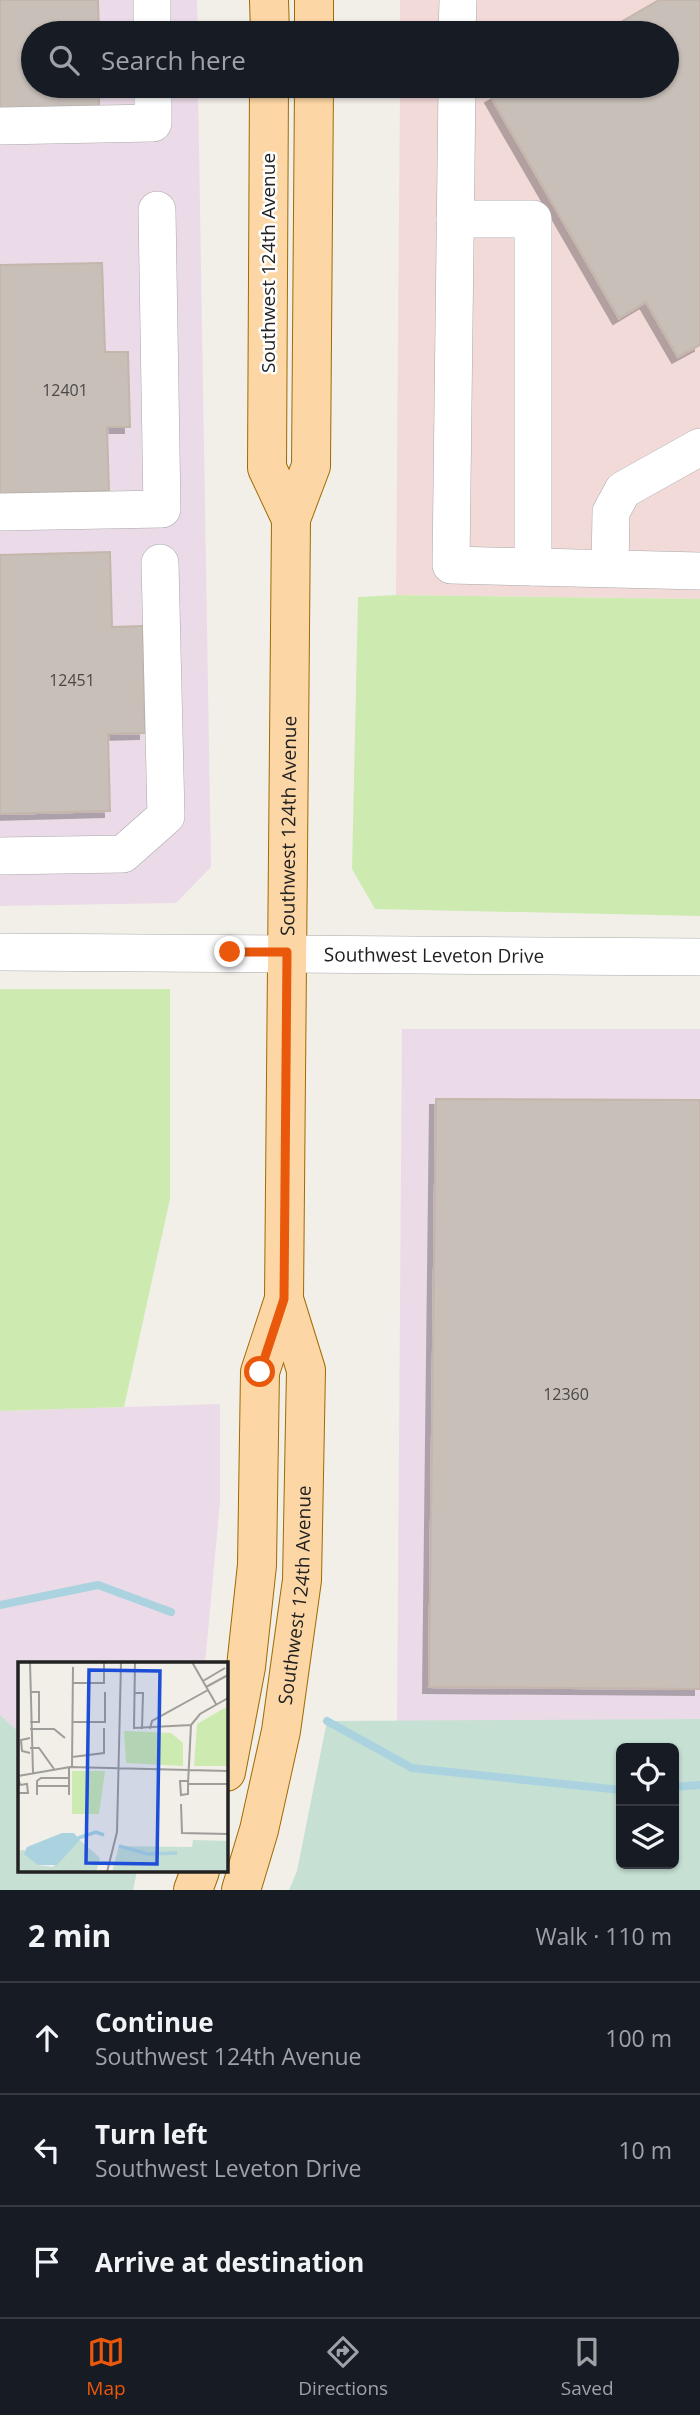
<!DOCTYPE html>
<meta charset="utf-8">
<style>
:root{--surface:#171b24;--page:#242831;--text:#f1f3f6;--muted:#9ea1a6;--line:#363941;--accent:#ea580c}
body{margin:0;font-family:"Open Sans",sans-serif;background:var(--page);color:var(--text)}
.controls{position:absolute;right:21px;bottom:21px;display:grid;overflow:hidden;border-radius:10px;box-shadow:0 2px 5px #0004}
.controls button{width:63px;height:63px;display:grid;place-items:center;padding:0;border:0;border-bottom:2px solid var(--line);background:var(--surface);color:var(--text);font:35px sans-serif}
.stop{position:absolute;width:21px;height:21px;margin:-16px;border:5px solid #ea580c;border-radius:50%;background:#fff}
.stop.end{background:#ea580c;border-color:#fff;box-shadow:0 2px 7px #0008}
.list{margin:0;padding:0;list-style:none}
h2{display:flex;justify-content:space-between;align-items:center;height:91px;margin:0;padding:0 28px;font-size:30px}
h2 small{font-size:23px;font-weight:400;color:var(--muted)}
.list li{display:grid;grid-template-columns:46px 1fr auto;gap:21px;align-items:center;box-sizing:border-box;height:112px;padding:0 28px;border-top:2px solid var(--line)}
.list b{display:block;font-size:26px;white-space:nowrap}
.list p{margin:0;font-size:23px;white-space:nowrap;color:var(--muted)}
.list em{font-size:23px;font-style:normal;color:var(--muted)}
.icon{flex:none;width:38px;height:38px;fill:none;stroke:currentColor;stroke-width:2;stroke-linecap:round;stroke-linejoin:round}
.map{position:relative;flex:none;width:700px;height:1890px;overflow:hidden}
.search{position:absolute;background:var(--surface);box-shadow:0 2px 5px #0004;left:21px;right:21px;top:21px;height:77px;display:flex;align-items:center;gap:18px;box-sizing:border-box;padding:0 24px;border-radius:38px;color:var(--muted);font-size:26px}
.sheet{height:427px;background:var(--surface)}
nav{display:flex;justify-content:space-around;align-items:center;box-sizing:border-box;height:98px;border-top:2px solid var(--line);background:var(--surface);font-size:19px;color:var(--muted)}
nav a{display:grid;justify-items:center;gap:4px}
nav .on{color:var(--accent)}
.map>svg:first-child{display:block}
</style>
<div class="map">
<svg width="700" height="1890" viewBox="0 0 700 1890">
<defs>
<filter id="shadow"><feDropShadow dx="-6" dy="6" stdDeviation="0" flood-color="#0004"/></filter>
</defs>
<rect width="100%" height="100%" fill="#f2efe9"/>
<!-- commercial -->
<path fill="#f2dad9" d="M400,0H700V599L396,595L400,86H667V33H400Z"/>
<!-- industrial -->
<path fill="#ebdbe8" d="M0,0H197L198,33H33V86H198L211,867L176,903L0,906Z
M402,1029H700V1719L397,1722Z
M220,1404V1502L205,1664H19V1732L0,1715V1411Z"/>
<!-- grass -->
<path fill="#cdebb0" d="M396,595L700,599V916L375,909L352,869L358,597Z
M0,989H170V1199L124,1407L0,1411Z"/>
<!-- wetland -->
<path fill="#c6e0d4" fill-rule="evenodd" d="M0,1715L19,1732V1871H137L133,1890H0Z
M700,1719V1890H289L297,1871L327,1721ZM621,1748H674V1864H621Z"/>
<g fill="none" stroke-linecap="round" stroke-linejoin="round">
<!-- stream -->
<path stroke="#aad3df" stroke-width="8" d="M0,1605L98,1585L171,1612
M327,1721L412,1768L621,1790
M674,1787L700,1785"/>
</g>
<!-- building -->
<path fill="#c7bfb8" stroke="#c4b6ab" stroke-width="2" filter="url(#shadow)" d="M0,0H98L99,33H33V86H99V108L0,109Z
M659,0H700V345L678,357L646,302L619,318L491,97L511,86H667V33H602Z
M102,263L105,352H128L130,427H107L109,491L0,494V265Z
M110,552L112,627L143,626L145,733L108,734L110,811L0,814V555Z
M436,1099L700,1100V1689L429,1687Z"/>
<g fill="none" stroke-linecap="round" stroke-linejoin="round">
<defs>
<g id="minor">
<path d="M152,0V33"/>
<path d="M457,33L458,0"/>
<path d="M457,86L451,565L700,571"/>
<path d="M0,126L153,123V86"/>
<path d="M455,219H533V567"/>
<path d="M0,512L162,509L157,210"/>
<path d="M610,568L611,512L623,490L700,447"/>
<path d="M0,856L123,854L166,816L160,563"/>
<path id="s1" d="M0,952L700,957"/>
</g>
<g id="major">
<path d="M269,0L270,33"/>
<path d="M314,0V33"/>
<path d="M269,86L267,468L291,519"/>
<path d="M226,1772L246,1667L257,1565L260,1372L284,1299"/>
<path d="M193,1890L200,1871"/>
<path id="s2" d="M241,1890L259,1830L281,1731L302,1580L306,1370L284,1299L291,519L311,466L314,86"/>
</g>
</defs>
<!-- minor casing -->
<use href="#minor" stroke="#a9a9a9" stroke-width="38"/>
<!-- major casing -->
<use href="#major" stroke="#a06b00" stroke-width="40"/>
<!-- minor -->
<use href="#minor" stroke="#fff" stroke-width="37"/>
<!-- major -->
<use href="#major" stroke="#fcd6a4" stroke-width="38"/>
</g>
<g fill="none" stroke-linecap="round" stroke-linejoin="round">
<!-- route -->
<path stroke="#ea580c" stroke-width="9" d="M230,952H287L284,1299L260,1372"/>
</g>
<g text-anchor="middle" stroke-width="5" stroke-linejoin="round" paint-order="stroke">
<!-- number labels -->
<g font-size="16" fill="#4b4948">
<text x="65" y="396">12401</text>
<text x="72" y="686">12451</text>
<text x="566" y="1400">12360</text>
</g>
<!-- street labels -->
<g font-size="19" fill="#222" stroke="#fff">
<text transform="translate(268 263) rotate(-90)" y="7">Southwest 124th Avenue</text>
<text dy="7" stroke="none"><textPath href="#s2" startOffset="1074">Southwest 124th Avenue</textPath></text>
<text dy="7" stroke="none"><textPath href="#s1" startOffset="434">Southwest Leveton Drive</textPath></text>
<text dy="7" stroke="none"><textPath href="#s2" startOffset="301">Southwest 124th Avenue</textPath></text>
</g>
</g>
<!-- overview -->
<g transform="translate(18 1662)">
<rect width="210" height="210" fill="#f2efe9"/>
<path d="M210,44V104H176L179,62ZM106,69L153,71L165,81V104L108,101ZM54,109H87L81,152H54Z" fill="#cdebb0"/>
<path d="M62,178L82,196L78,210H0V189L6,188L20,203L35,205ZM175,178L210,179V210H94L101,184L174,185Z" fill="#c6e0d4"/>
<path d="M44,171H56L62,178L39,203H20L6,192L9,185Z" fill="#aad3df"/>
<path fill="none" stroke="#aad3df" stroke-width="3.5" d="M60,176L78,170L86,173M101,184L130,192L159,191"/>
<path fill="none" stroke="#9f9d99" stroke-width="2" d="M12,0L15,111M117,0L116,66L173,63M174,0L198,42M185,19L207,6M55,21H86V0M188,25L210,13M117,31H125L124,67M210,36L182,52L173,63L170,122H210M12,60H21V30H12M55,60H87V30M12,67H36L47,76M132,67L134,59L190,28M12,86H21L36,107M12,91L4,89L3,78L12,76M54,95L86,91V66M51,105V133M54,105L55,5M0,114L52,105L210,109M0,115L2,123L9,122L10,131H0M170,122V132L163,133L162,119H170M19,124H51M19,133V119L23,116H51M163,142L164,171L210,172M89,210L99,170L103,0"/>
<path fill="#1d4ed8" fill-opacity="0.15" stroke="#1d4ed8" stroke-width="3.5" d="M71,8L142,9L139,202L68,201Z"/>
<rect width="210" height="210" fill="none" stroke="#222" stroke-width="3.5"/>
</g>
</svg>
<div class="controls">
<button><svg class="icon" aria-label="locate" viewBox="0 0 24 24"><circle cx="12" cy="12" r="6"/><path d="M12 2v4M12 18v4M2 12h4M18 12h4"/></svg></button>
<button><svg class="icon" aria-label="layers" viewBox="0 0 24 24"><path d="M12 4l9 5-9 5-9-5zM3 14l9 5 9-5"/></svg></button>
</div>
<div class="stop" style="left:260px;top:1372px"></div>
<div class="stop end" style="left:230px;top:952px"></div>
<div class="search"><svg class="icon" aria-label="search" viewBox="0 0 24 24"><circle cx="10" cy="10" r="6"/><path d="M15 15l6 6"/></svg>Search here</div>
</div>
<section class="sheet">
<h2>2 min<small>Walk · 110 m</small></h2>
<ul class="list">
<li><svg class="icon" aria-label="ahead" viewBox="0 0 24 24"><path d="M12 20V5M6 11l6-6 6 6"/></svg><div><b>Continue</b><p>Southwest 124th Avenue</p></div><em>100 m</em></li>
<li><svg class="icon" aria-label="left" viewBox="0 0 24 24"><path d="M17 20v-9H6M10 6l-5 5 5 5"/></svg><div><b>Turn left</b><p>Southwest Leveton Drive</p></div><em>10 m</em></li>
<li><svg class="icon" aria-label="arrive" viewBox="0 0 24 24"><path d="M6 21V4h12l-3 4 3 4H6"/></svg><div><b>Arrive at destination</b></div></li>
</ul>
</section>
<nav>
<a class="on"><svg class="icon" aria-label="map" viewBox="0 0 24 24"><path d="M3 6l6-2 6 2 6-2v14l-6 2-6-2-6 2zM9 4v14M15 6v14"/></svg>Map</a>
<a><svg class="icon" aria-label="directions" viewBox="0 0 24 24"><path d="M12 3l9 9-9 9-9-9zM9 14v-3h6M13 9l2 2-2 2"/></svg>Directions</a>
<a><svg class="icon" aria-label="saved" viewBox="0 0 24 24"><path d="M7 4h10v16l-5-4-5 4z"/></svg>Saved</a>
</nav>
